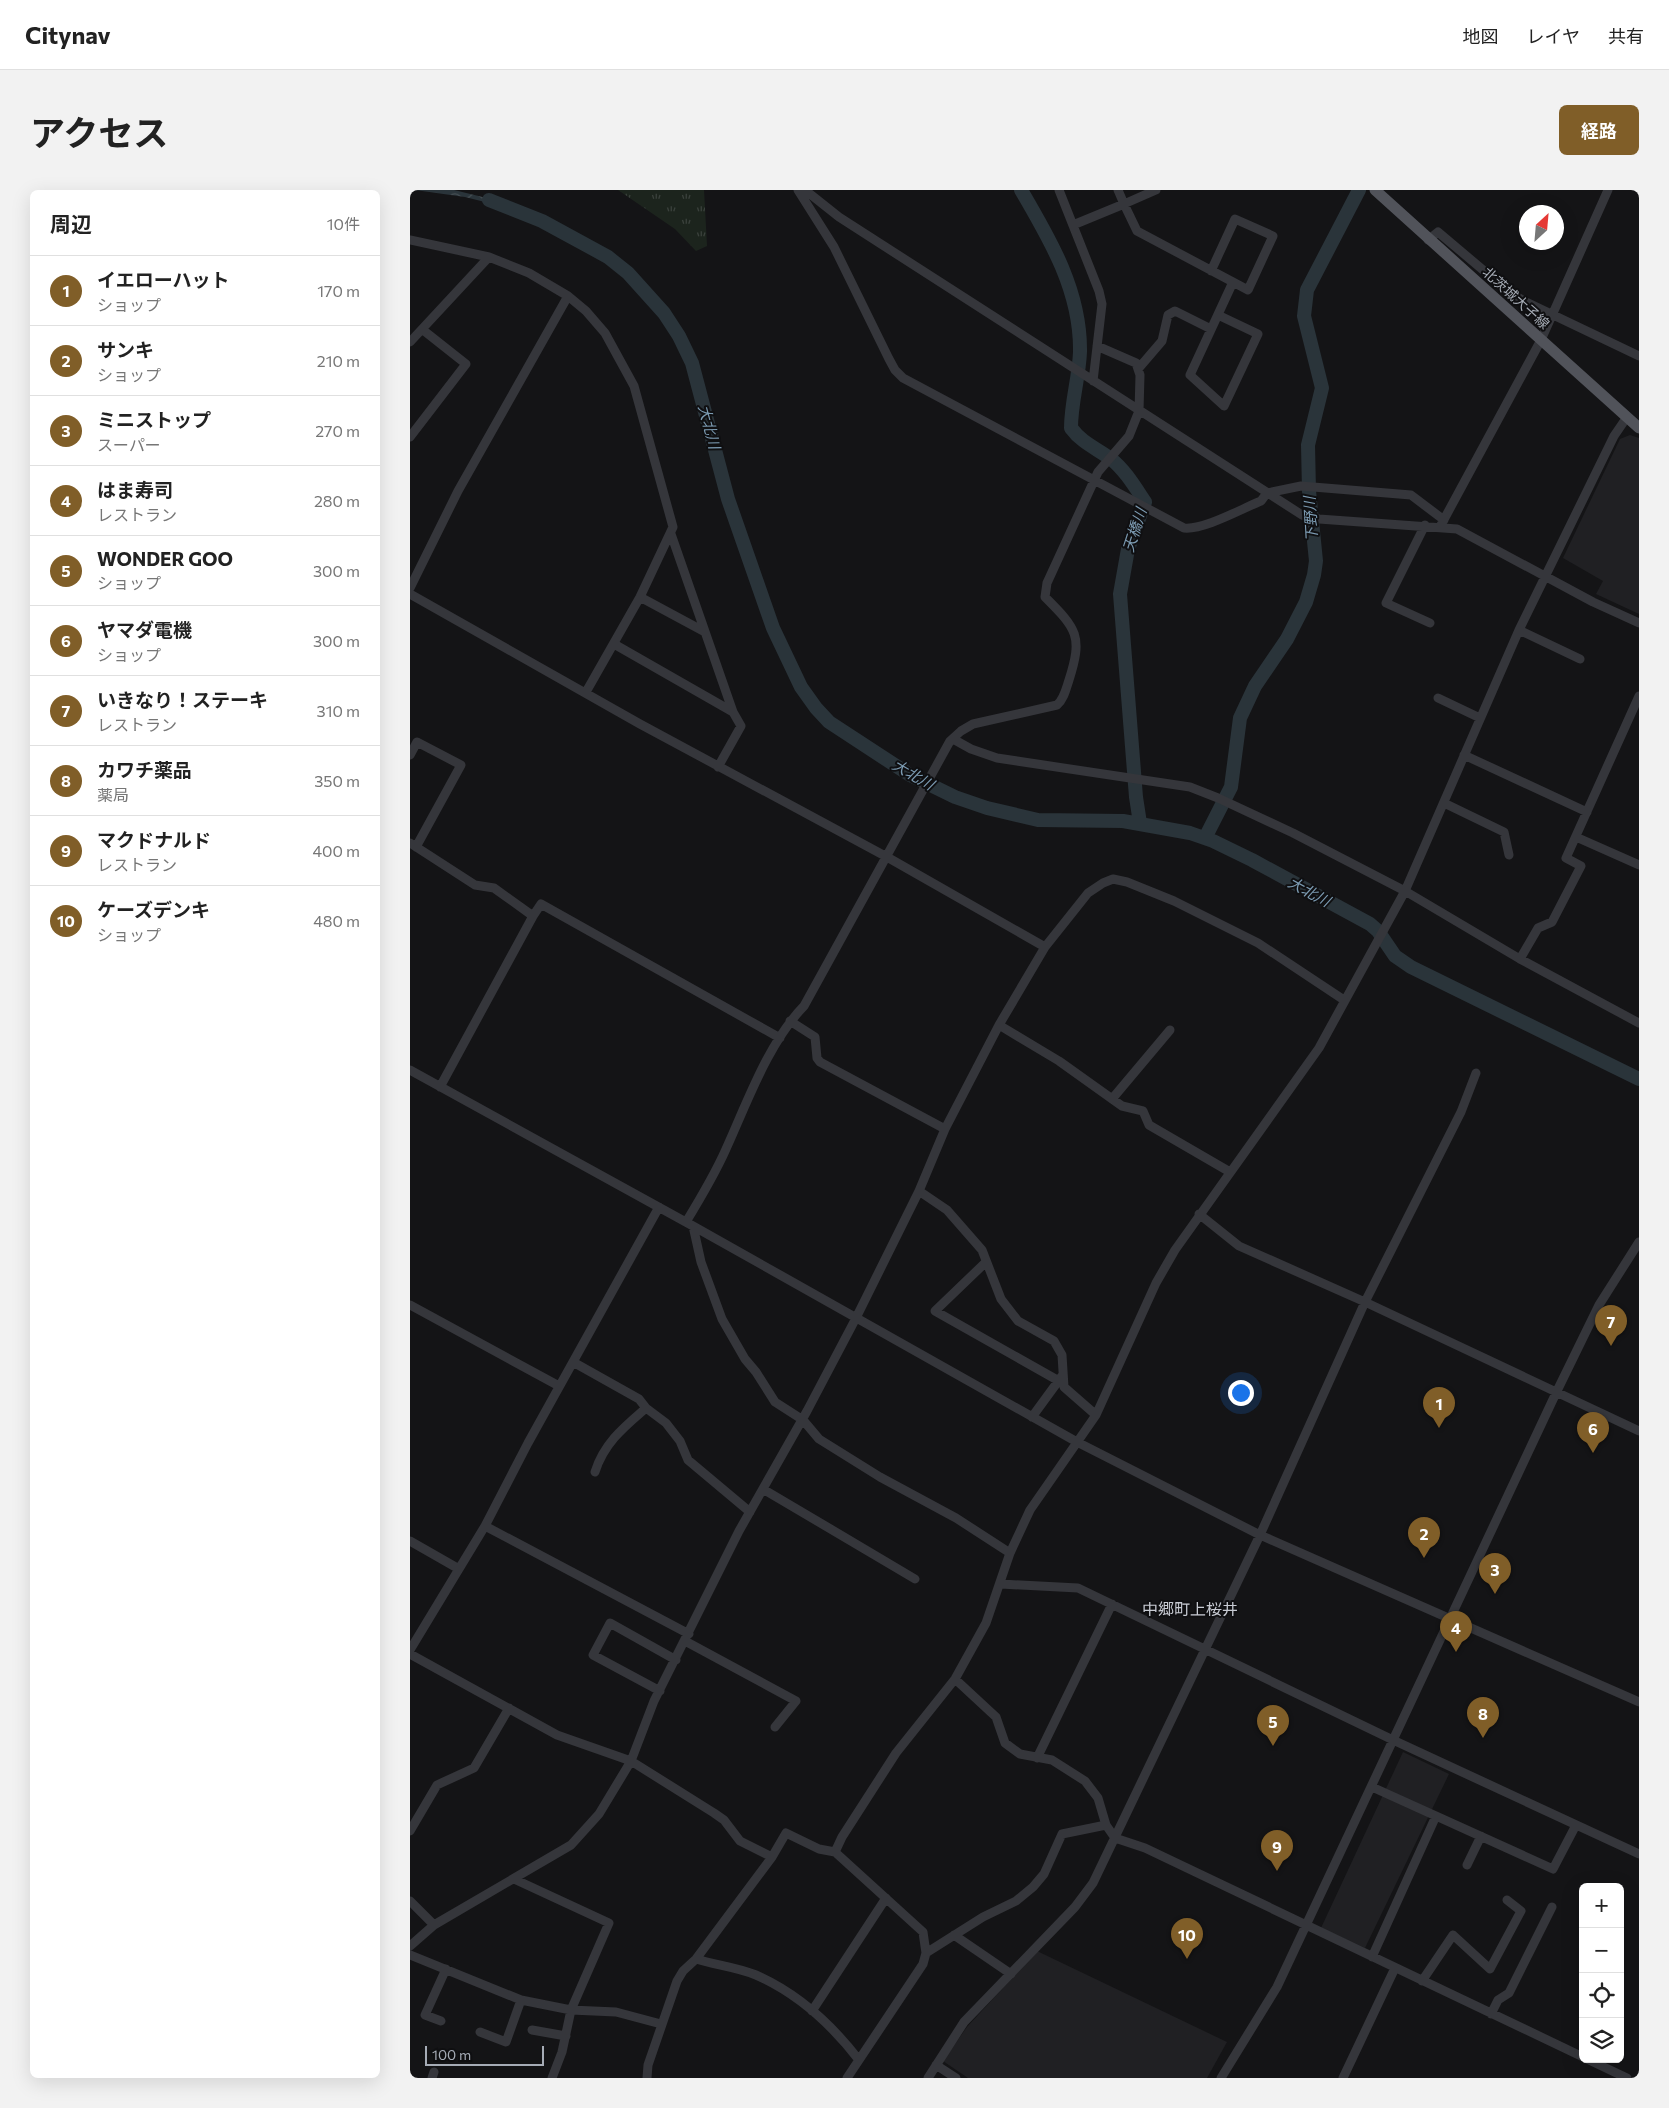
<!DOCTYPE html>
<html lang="ja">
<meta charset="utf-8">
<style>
:root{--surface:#fff;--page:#f2f2f2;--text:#222;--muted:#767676;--line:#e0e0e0;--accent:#805e28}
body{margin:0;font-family:Commissioner,"Noto Sans JP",sans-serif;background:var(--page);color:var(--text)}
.controls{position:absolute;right:15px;bottom:15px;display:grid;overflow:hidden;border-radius:8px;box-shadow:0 5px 20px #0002}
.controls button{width:45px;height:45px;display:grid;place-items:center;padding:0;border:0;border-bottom:1px solid var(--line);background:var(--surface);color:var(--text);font:25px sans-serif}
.compass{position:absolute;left:1109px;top:15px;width:45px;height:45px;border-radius:50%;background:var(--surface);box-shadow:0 5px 20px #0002;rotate:26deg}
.scale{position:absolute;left:15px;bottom:12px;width:119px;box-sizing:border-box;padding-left:5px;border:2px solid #a6acb6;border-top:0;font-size:14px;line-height:18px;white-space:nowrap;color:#a6acb6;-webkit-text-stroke:4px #0f0f11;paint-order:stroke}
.you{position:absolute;left:830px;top:1202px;width:18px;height:18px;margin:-12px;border:4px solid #fff;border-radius:50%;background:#1a73e8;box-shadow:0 0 0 8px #1a73e833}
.badge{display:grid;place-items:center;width:32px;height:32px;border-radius:50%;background:var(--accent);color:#fff;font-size:16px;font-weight:700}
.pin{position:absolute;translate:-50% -41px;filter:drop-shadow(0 1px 2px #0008)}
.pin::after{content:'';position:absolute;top:26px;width:18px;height:15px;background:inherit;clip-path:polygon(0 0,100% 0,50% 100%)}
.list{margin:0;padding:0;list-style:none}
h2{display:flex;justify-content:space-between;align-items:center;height:65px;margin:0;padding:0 20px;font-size:21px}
h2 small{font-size:16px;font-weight:400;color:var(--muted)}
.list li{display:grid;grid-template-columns:32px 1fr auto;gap:15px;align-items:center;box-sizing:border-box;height:70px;padding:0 20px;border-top:1px solid var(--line)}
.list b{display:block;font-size:19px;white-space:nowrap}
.list p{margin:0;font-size:16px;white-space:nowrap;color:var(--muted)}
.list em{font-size:16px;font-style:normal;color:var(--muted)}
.icon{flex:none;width:28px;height:28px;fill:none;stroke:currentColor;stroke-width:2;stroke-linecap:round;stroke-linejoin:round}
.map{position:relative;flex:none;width:1229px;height:1888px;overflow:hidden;border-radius:8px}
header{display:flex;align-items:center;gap:30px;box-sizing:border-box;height:70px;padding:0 25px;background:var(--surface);border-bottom:1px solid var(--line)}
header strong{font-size:24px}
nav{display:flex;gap:28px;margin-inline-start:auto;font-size:18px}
.intro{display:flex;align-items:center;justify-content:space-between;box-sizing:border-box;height:120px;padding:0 30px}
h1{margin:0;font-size:35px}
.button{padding:12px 22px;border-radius:8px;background:var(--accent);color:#fff;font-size:18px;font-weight:700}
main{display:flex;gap:30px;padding:0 30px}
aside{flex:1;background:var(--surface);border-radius:8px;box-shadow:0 5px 20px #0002}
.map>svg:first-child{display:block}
</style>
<header>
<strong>Citynav</strong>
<nav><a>地図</a><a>レイヤ</a><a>共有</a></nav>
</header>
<div class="intro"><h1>アクセス</h1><a class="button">経路</a></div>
<main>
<aside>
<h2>周辺<small>10件</small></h2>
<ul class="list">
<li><span class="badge">1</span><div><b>イエローハット</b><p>ショップ</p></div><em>170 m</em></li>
<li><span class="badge">2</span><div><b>サンキ</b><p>ショップ</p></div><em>210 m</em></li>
<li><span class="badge">3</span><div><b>ミニストップ</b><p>スーパー</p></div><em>270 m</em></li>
<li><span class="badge">4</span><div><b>はま寿司</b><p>レストラン</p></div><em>280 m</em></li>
<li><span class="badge">5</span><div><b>WONDER GOO</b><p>ショップ</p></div><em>300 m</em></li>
<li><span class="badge">6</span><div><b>ヤマダ電機</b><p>ショップ</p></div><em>300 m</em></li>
<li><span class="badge">7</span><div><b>いきなり！ステーキ</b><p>レストラン</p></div><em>310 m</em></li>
<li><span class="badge">8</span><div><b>カワチ薬品</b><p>薬局</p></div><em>350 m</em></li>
<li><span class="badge">9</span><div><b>マクドナルド</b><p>レストラン</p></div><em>400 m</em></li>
<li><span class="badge">10</span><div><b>ケーズデンキ</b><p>ショップ</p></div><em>480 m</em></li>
</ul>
</aside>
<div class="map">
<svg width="1229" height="1888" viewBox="0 0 1229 1888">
<defs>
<pattern id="grass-tufts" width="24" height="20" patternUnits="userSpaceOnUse" patternTransform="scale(1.25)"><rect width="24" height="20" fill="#1c241d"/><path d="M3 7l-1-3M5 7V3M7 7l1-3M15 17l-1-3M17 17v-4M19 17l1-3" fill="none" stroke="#3a413c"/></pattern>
<pattern id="water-waves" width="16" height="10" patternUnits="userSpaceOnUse" patternTransform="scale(1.25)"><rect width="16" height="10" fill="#2a343a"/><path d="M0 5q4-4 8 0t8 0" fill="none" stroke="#464f54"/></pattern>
</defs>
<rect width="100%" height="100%" fill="#141416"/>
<!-- built -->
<path fill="#202023" d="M1220,245L1229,248V424L1186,404L1193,391L1153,368L1210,249Z
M993,1562L1039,1584L955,1758L911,1738Z
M627,1761L817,1852L797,1888H558L533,1871L557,1837Z"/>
<!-- grass -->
<path fill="url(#grass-tufts)" d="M208,0H294L297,56L286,61L265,39Z"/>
<!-- water -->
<path fill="url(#water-waves)" d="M5,0H44L97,13L95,17L55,7Z"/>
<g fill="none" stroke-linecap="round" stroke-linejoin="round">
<!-- river -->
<path stroke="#2a343a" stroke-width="14" d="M611,0C641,51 671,102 670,162C669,188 661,212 661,238C672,253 686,258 701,269C715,280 725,297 735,312L718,359L710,404L726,607L730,633
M79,10L132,31L198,67L218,83L254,123L269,146L282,173L318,309L363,438L391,497L406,518L419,532L500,585L545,607L577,618L628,630L713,631L780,643L803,651L842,670L960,734L968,741L985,766L1001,777L1229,889
M795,648L821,597L830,528L845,496L877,449L896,412L904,385L906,371L899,301L898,255L912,198L894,126L897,100L949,0"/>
<!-- minor -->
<path stroke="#35363b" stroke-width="9" d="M388,0L424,57L479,169L485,180L493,188L774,338C794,340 831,319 851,311L857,303L891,296L1001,305L1034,330
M395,0L429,27L892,325L909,329L1047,339L1183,412L1229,433
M649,0L689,101L692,114L683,191
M746,0L714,14L727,41L838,100L863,46L825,29L801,81
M663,35L714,14L708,0
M0,50L79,67L119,83L158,106L176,121L195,143L224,196L263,337L230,407L176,502
M1018,50L1028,42L1098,101L1114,111L1229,166
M808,125L848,144L814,216L780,185L823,92
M0,152L79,67
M728,179L752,151L758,125L765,121L801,139
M0,247L56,174L13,140
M1015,335L976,413L1020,433
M1031,335L1131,150L1198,0
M261,344L323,522L331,536L308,577
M0,398L48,301L158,106
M0,404L230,534L477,667L635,757
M230,407L295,442
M1109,440L1170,469
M204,454L323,522
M1028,508L1070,528
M543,549L561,559L587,568L780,597L808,608L883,643L995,701L1110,769L1229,833
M0,565L7,552L51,575L6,657
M1054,565L1177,622
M1034,613L1094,642L1099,665
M1166,647L1229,675
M0,653L65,695L84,698L123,726
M1110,769L1128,738L1142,732L1171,676L1156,668L1229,506
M380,831L405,847L407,868L410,872L535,939
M589,835L649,871L712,916L733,921L739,935L820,982
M0,880L283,1036L667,1252L850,1345L1229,1512
M30,897L123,726L131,714L370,848
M702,909L760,840
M509,1001L537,1020L572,1060L591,1109L608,1131L644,1151L652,1165L654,1197L686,1225
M789,1024L829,1056L955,1112L1229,1241
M276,1032C290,1009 305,984 316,959C337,913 358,853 394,816L540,551L551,541L563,534L647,515C654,509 656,499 659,490C673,446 667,439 635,407L637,393L688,282L719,246L729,221L730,185L726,173L687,156
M283,1036L291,1072L312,1129L335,1169L346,1182L365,1212L393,1230L409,1249L470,1287L546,1328L600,1363
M576,1072L525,1121L649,1191
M0,1115L149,1196
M163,1172L229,1209L236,1218C214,1237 194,1253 185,1282
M236,1218L256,1233L270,1251L278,1270L340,1322
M622,1227L652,1186
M353,1299L505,1389
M75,1336L279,1444
M0,1351L49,1379
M591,1394L668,1398L983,1550L1229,1664
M275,1451L386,1511L365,1537
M0,1460L75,1336L118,1253L249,1017
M0,1464L147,1545L221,1571L304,1623L314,1630L330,1651L362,1667
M545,1489L586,1527L595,1553L610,1564L642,1570L675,1591L688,1608L696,1635L705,1648L735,1658L1173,1867
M250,1501L183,1465L200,1433L266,1470
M627,1568L702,1414
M962,1597L1143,1679L1166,1635
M0,1641L27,1595L64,1578L99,1518
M1057,1675L1071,1646
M104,1689L199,1733L161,1820L152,1862L142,1888
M0,1711L24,1735
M544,1745L601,1784
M0,1756L24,1735L161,1655L189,1624L221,1571L244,1511L329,1341L397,1221L446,1128L509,1001L535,939L589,835L635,757L678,703L693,693L703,689L717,692L764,711L848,753L934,810
M516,1763L573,1727L606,1711L623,1697L634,1684L652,1644L696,1635
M0,1765L111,1810L161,1820L206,1822L251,1834
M962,1767L1026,1626
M286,1769C305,1775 327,1777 346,1785C387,1803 422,1835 449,1870
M1012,1791L1043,1745L1080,1779L1111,1721L1097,1710
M402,1821L476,1708
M1081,1824L1088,1810L1099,1803L1142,1717
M31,1831L15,1825L36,1779
M122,1840L156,1846
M70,1842L96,1852L111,1810
M1177,1869L1217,1888
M526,1875L546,1888
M22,1888L24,1882
M237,1888L238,1875L267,1791L273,1781L286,1769L362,1667L376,1643L409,1659L425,1662
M437,1888L513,1774L516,1763L513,1742L425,1662L432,1647L486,1563L545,1489L576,1433L600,1363L620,1320L686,1225L746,1093L765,1060L909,858L995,701L1109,440L1204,246L1217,227
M518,1888L554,1832L665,1717L683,1693L850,1345L955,1112L1051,922L1066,883
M811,1888L867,1797L1146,1203L1189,1115L1229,1052
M933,1888L985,1778"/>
<!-- major -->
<path stroke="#51535a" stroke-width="11" d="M965,0L1229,238"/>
</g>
<g text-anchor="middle" stroke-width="4" stroke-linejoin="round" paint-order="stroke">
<!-- street labels -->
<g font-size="14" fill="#a6acb6" stroke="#0f0f11">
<text transform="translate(1106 108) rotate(42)" y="5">北茨城大子線</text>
</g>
<!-- water labels -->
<g font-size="15" font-style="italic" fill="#7c9bb2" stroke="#0f0f11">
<text transform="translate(299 237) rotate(75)" y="5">大北川</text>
<text transform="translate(901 329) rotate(-93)" y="5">下野川</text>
<text transform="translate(725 340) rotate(-72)" y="5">天橋川</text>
<text transform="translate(503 585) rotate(30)" y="5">大北川</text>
<text transform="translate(899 702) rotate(28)" y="5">大北川</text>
</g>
<!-- quarter labels -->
<g font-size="16" fill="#c7cad2" stroke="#0f0f11">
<text x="780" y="1425">中郷町上桜井</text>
</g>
</g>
</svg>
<div class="controls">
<button>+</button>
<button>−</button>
<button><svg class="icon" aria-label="locate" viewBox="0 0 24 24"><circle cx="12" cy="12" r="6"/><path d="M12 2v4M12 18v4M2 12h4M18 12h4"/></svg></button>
<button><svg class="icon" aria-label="layers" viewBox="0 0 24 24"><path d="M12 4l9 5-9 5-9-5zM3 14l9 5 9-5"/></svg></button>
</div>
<svg class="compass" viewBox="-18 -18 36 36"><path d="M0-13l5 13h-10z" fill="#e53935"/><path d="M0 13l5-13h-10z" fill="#767676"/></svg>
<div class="scale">100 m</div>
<div class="you"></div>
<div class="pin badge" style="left:1029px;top:1238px">1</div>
<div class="pin badge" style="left:1014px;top:1368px">2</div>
<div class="pin badge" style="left:1085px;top:1404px">3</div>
<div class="pin badge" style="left:1046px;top:1462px">4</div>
<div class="pin badge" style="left:863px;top:1556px">5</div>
<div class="pin badge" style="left:1183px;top:1263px">6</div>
<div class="pin badge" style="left:1201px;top:1156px">7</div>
<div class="pin badge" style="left:1073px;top:1548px">8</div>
<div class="pin badge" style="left:867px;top:1681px">9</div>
<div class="pin badge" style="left:777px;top:1769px">10</div>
</div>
</main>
